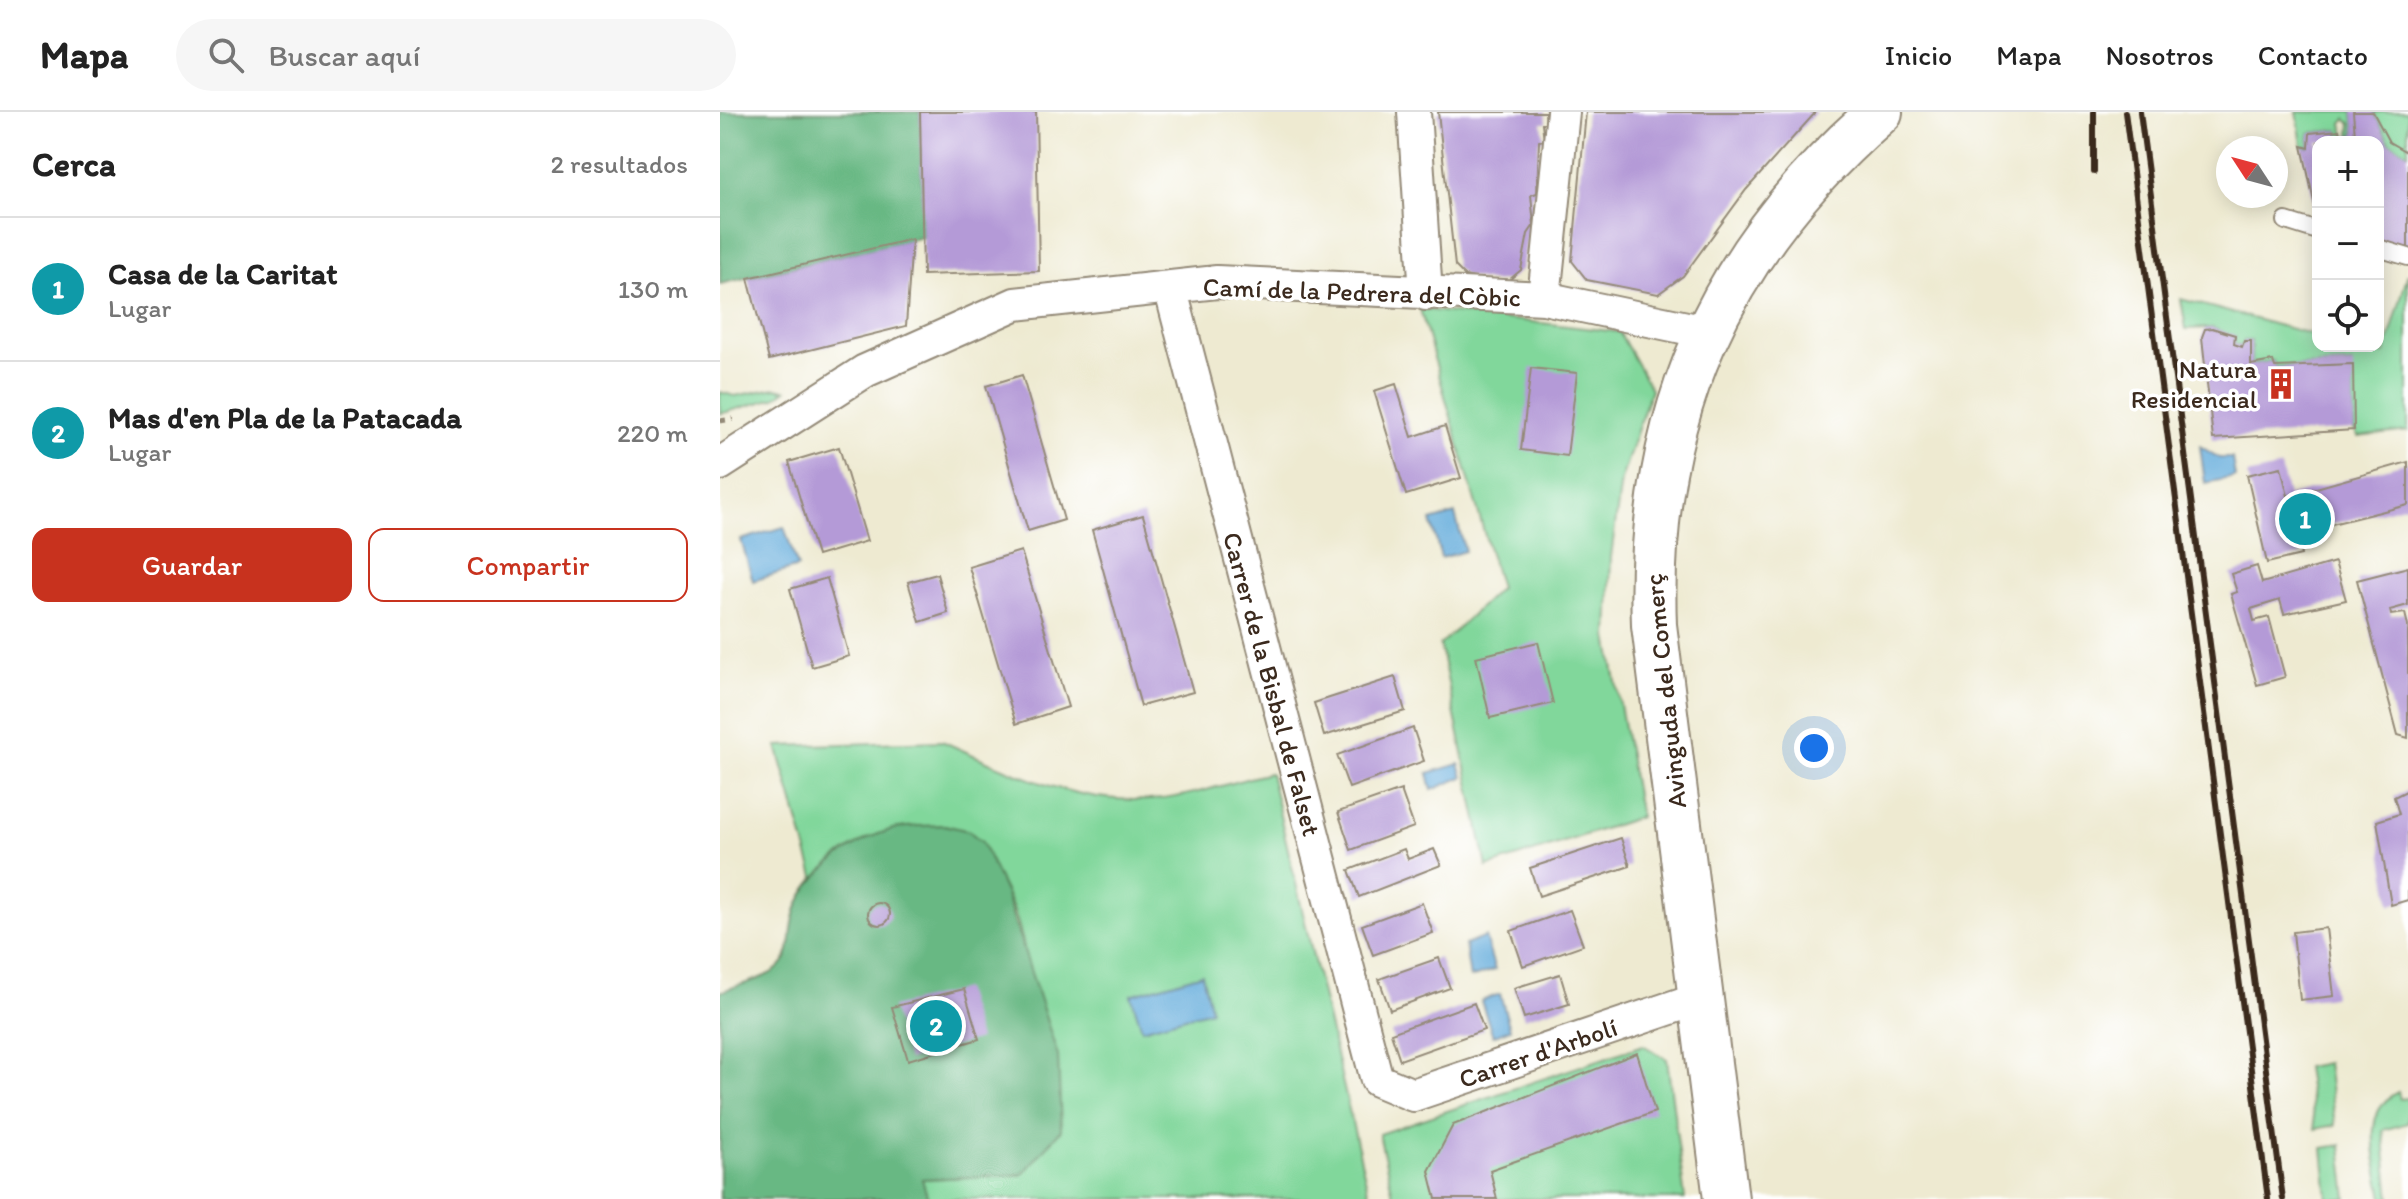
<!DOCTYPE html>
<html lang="es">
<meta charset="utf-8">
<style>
:root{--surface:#fff;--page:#f6f6f6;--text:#222;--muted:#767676;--line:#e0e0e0;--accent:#c8321e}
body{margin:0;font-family:Itim,sans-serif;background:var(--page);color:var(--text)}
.controls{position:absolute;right:24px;top:24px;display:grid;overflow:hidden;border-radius:16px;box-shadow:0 4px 20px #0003}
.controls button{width:72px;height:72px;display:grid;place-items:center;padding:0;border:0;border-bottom:2px solid var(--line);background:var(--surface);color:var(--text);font:40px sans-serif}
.compass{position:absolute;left:1496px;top:24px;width:72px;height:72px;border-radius:50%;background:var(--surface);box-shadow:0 4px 20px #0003;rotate:306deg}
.you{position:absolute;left:1094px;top:636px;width:28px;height:28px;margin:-20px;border:6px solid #fff;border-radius:50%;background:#1a73e8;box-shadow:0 0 0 12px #1a73e833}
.badge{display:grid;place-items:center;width:52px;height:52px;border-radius:50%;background:var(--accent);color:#fff;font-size:26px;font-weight:700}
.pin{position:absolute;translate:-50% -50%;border:4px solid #fff;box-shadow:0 2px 8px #0006}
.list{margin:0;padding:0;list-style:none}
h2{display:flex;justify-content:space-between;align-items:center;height:104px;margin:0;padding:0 32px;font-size:34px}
h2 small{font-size:26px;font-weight:400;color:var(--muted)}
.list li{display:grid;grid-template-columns:52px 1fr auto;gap:24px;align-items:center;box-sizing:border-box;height:144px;padding:0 32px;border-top:2px solid var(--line)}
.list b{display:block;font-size:30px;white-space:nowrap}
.list p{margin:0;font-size:26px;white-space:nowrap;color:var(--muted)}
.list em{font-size:26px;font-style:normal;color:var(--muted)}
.actions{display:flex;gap:16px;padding:24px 32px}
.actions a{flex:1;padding:18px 0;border:2px solid var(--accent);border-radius:16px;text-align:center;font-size:28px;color:var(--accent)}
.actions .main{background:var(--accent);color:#fff}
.icon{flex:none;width:44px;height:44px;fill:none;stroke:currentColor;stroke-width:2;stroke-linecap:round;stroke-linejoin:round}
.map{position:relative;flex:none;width:1688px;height:1087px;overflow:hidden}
header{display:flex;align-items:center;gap:48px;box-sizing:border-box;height:112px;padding:0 40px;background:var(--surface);border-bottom:2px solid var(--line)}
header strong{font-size:38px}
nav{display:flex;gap:44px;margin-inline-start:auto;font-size:28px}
.search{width:560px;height:72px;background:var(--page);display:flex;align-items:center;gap:20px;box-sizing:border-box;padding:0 28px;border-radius:44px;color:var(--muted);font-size:30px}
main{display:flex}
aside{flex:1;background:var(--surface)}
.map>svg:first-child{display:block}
</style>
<header>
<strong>Mapa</strong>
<div class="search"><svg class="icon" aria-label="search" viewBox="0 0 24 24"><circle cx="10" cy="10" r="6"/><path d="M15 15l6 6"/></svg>Buscar aquí</div>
<nav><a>Inicio</a><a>Mapa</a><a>Nosotros</a><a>Contacto</a></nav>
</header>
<main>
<aside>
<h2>Cerca<small>2 resultados</small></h2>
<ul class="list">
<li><span class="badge" style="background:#0f9aa8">1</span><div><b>Casa de la Caritat</b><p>Lugar</p></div><em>130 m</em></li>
<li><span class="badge" style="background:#0f9aa8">2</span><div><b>Mas d'en Pla de la Patacada</b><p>Lugar</p></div><em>220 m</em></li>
</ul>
<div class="actions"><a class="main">Guardar</a><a>Compartir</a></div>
</aside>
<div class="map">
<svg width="1688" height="1087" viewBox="0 0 1688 1087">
<rect width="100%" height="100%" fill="#fff"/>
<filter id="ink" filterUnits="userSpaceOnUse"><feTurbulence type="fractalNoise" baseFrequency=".0125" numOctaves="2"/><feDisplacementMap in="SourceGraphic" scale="16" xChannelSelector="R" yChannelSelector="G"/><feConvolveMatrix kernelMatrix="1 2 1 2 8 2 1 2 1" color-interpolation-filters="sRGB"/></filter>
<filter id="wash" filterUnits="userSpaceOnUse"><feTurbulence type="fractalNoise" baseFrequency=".006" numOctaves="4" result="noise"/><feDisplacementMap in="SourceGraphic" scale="32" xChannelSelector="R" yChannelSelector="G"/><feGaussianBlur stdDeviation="1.8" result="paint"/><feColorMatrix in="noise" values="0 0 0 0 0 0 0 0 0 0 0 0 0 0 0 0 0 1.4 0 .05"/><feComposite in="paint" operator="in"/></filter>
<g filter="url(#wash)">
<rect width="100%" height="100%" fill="#eeead1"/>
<!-- green -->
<path fill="#81d79b" stroke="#5e805c" stroke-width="2" d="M1577,0H1633L1635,23H1630L1631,12L1626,7L1622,12L1626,24H1620L1618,18L1590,21L1589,36L1582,34Z
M1653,0H1688V41L1669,30Z
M1688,161V319L1638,325L1634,318L1632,252L1555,255L1553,249L1531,253V229H1524L1522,235L1514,232L1515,224L1492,216L1466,217L1461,187L1598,224V234H1635L1665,242Z
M700,197L899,220L931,277L901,368L891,445L888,525L920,705L767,755L720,533L780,476Z
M55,276L66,278L55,286L0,302V280L15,284Z
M222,629C292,660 350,691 429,688C465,687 513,669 550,661L650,1087H208L201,1067L302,1063C307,963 331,849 274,759C263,742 240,727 225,713L172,717L109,753L95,768L57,634Z
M923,933L947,947L965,1087H674L659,1022Z
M1607,951L1615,1013L1595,1017L1586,955Z
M1678,980L1680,987L1688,986V1011L1663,1018L1670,1087H1663C1658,1053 1638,999 1678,980Z
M1621,1033L1627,1087H1608L1603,1036Z"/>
<!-- forest -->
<path fill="#68b883" stroke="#527150" stroke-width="2" d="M0,0H200L203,125L0,172Z
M225,713L249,719L262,730L285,780L338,944L341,1018L302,1063L202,1067L208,1087H0V880C17,873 43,868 57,857C74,843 69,825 74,806C83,765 131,730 170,718C187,713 207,714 225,713Z"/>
<!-- water -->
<path fill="#64acdb" stroke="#506b7c" stroke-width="2" d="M1480,334L1499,346H1512L1515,365L1485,371Z
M735,402L745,439L721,446L711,409Z
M64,415L78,455L33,469L21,428Z
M739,652L743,665L712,678L708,661Z
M765,825L775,858L750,866L745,833Z
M482,862L491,898L422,917L411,883Z
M780,882L790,917L773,924L761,889Z"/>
<g id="blocks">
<!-- building -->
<path fill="#b49ad7" d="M200,0H316L319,159L203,163Z
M718,0H825L826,11H822L824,28L819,29L817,81L811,83L814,113L808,122L801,158L789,168L773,170L745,164L735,154Z
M866,0H1096L1026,78L963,164L938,182L867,168L852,149Z
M1633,0H1653L1669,30L1688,41V137L1658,128V30H1598L1597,104L1582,34L1589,36L1590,21L1619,18L1620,24L1635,23Z
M192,127L186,214L49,248L28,166Z
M1492,216L1515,223L1514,232L1522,235L1524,229H1531V253L1553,249L1555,255L1633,252L1634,318L1493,327L1482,225L1485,217Z
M811,256L857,261L847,344L801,338Z
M302,263L344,408L308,419L266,274Z
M676,272L692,325L725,314L741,366L686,383L654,279Z
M119,335L147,429L97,444L69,350Z
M1688,350V393L1576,421L1581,443L1547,451L1527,363L1561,355L1568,384Z
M423,403L473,580L421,594L372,418Z
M301,439L348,595L296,612L249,455Z
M1615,450L1626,488L1564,502L1560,488L1531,497L1534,509L1549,505L1565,565L1537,573L1511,482L1517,480L1511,462L1537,454L1542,471Z
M1688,455V493L1670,498L1671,503L1685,501L1688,514V626L1678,623L1637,468Z
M217,462L228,501L200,510L188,470Z
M107,466L129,544L92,555L70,477Z
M818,530L833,591L770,606L756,545Z
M675,565L685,599L604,624L594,591Z
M693,616L704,649L629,676L617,643Z
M681,678L694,715L631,738L618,700Z
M1688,678V788L1671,793L1657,709L1679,702L1674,685Z
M901,726L910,754L819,784L810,756Z
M684,737L688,747L714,737L721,753L639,785L629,758Z
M702,791L713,821L653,843L642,813Z
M148 802a11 11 0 1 1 22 0a11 11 0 1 1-22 0Z
M850,798L863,833L803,854L791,819Z
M1606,816L1614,884L1580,888L1573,820Z
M719,846L730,876L670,898L659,867Z
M840,862L849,892L804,906L794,876Z
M244,877L259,927L188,948L172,895Z
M754,891L764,918L680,948L671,921Z
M917,941L935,1000L770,1058L777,1087H716L709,1059L733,1013Z"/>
</g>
</g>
<g filter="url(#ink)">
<use href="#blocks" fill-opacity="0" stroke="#948a78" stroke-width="2"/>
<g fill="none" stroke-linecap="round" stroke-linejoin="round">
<defs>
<path id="lane" d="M1566,109L1598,119
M1658,136L1688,145"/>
<path id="street" d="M694,0L706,182
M450,175L657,968L693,983L980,886
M824,186L843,0
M0,352L145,259L295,192L497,170L824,186L986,220"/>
<path id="primary" d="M1006,1087L934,513C926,302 1000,139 1160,0"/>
</defs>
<!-- lane casing -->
<use href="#lane" stroke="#948a78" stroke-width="20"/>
<!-- street casing -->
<use href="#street" stroke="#948a78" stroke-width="36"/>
<!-- primary casing -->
<use href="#primary" stroke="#948a78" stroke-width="48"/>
<!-- path -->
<path stroke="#948a78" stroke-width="5" stroke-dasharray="6 6" stroke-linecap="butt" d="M0,309L13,307"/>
<!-- lane -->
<use href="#lane" stroke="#fff" stroke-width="16"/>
<!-- street -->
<use href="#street" stroke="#fff" stroke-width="32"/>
<!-- primary -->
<use href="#primary" stroke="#fff" stroke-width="44"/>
<!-- rail -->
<path stroke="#3b2a1e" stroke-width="6" d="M1374,0V60
M1405,0L1548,1087
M1420,0L1563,1087"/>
</g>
</g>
<!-- icons -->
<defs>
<symbol id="building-bare" viewBox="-9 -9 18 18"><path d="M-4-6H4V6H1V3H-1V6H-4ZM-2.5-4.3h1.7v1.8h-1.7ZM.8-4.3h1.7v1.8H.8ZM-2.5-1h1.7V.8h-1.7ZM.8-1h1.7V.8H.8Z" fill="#c8321e" stroke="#fff" stroke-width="2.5" paint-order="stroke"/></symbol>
</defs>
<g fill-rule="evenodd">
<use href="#building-bare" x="1539" y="250" width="44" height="44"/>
</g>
<g text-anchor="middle" stroke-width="7" stroke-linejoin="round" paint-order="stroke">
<!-- street labels -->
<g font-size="26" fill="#3b2a1e" stroke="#fff">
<text transform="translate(642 180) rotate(2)" y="9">Camí de la Pedrera del Còbic</text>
<text transform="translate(552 572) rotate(75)" y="9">Carrer de la Bisbal de Falset</text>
<text transform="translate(945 579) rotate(-96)" y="9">Avinguda del Comerç</text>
<text transform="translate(818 941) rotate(-19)" y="9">Carrer d'Arbolí</text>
</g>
<!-- poi labels -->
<g font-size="26" fill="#3b2a1e" stroke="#fff" text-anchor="end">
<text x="1537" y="266">Natura<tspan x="1537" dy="30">Residencial</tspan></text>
</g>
</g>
</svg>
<div class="controls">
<button>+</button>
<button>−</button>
<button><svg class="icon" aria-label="locate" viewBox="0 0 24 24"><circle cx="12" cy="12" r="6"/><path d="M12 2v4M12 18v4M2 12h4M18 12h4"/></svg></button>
</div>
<svg class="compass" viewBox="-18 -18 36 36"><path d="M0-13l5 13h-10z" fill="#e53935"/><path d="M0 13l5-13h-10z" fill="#767676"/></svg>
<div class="you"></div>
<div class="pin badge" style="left:1585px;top:407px;background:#0f9aa8">1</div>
<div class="pin badge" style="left:216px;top:914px;background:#0f9aa8">2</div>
</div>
</main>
